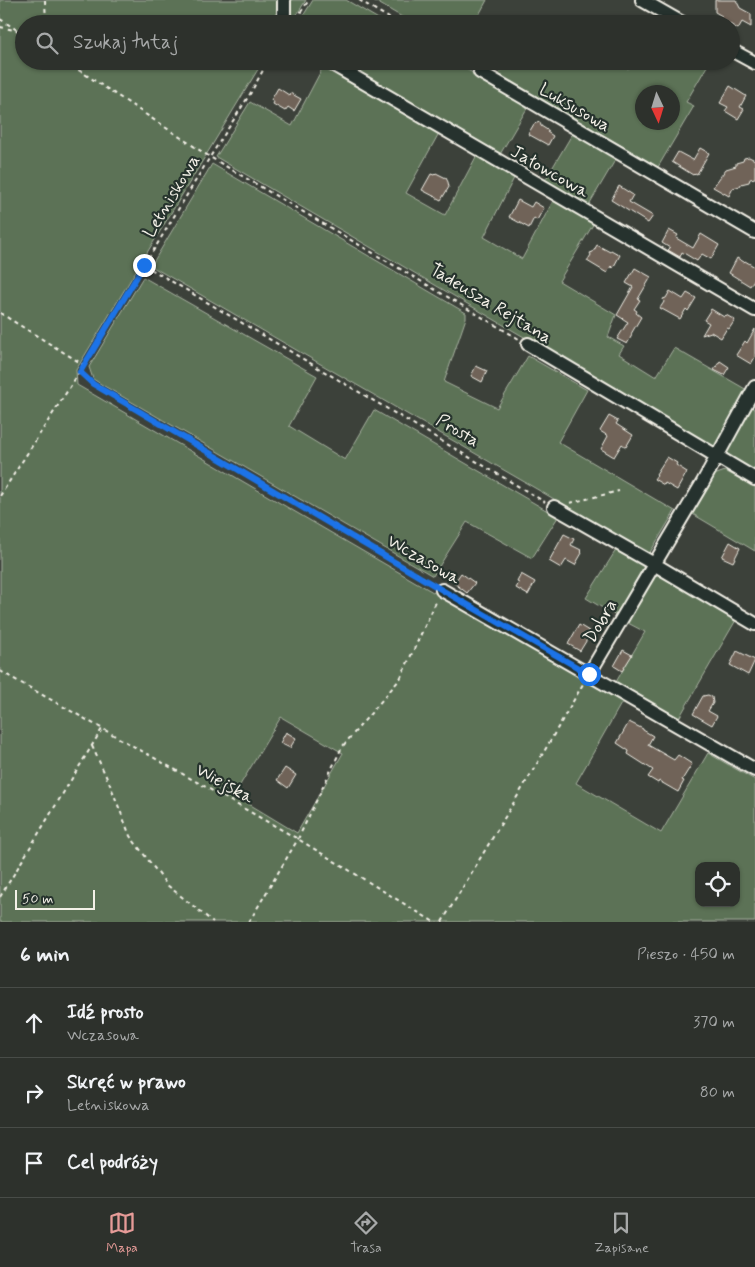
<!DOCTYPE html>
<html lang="pl">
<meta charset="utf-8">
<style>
:root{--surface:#2d312c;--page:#353934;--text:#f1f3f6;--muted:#a7a9a9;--line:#484c48;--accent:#e69b98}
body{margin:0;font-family:Mynerve,sans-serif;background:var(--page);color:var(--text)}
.controls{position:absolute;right:15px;bottom:15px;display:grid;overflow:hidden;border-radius:10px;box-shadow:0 1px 4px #0004}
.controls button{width:45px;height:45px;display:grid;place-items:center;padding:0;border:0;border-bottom:1px solid var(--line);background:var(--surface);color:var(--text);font:25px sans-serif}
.compass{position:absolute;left:635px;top:85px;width:45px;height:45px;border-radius:50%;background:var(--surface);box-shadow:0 1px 4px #0004;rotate:176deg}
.scale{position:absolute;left:15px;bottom:12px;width:80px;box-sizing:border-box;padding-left:5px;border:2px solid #f4f1e8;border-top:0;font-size:14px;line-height:18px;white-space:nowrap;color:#f4f1e8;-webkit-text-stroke:4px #26332d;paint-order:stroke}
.stop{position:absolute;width:15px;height:15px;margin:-11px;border:4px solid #1a73e8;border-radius:50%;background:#fff}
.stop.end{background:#1a73e8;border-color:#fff;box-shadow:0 1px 5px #0008}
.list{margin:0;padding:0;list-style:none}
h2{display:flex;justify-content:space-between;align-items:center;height:65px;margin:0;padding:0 20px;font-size:21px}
h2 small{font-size:16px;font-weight:400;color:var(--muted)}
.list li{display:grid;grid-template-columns:32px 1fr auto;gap:15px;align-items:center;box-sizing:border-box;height:70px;padding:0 20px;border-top:1px solid var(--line)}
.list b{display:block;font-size:19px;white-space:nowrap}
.list p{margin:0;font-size:16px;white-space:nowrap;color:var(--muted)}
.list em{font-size:16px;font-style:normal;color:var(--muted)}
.icon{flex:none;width:28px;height:28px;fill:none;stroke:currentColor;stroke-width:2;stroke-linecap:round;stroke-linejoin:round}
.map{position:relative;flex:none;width:755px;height:922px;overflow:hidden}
.search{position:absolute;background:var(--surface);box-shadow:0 1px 4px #0004;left:15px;right:15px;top:15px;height:55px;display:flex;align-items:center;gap:12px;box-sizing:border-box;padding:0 18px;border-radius:28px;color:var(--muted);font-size:19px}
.sheet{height:275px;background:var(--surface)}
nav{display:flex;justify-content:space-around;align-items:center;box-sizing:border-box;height:70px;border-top:1px solid var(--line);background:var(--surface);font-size:14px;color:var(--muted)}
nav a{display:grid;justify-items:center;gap:2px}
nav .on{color:var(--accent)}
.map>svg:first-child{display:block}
</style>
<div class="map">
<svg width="755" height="922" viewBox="0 0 755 922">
<rect width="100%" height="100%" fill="#3c413a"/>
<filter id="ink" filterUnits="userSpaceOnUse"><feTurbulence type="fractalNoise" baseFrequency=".02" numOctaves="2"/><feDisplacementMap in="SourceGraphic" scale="10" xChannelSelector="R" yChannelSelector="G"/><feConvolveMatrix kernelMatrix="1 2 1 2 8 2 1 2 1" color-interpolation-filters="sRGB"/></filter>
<g filter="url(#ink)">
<!-- green -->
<path fill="#5b7257" stroke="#a8b2a0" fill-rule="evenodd" d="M0,0H278L279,24H24V61H263L76,370L77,385L622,702L576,783L661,833L708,753L755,780V922H0ZM281,717L343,753L297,833L234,795ZM699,866H736V903H699Z
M289,0H306L291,24H290Z
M313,0H346L387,24H298Z
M373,0H487L474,24H414Z
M338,61H452L529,105L499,156Z
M506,61H614L628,69L633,61H710L686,102L694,106L658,167L499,74ZM642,92H672V122H642Z
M323,67L439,133L406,193L445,215L477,155L514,178L484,237L522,259L553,201L594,223L559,281L616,315L608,337L624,346L619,354L656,377L674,348L747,390L714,448L216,157L250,102L292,126Z
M574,131L617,157L587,208L544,182Z
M212,164L466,313V318L444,382L497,408L528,356L587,390L558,442L675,511L649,554L151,266Z
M143,277L317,376L289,426L345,460L374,410L558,517L532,558L467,522L433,576L104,386L93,379L89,367Z
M750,406L755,409V472L725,454Z
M725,471L755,487V551L691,513L714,475Z
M616,550L644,566L616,616L586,598Z
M655,573L736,620L679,718L616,682L645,632L626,622Z"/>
<!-- building -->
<path fill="#6f6359" stroke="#f4f1e8" d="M715,0H736L740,8L751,14V27L742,22L738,29L720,18L722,16L715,12Z
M730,86L746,96L740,107L744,109L738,119L725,111L728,107L720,103Z
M278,88L289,95L290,93L301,99L294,111L288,107L285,111L273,104L274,102L271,100Z
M540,122L541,126L549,131L547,132L553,136L548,145L528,134L534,124Z
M700,148L709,153L697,174L695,173L693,175L672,162L678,152L693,160Z
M749,157L755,160V178L750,179L749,182L741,184L740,186L733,188L729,196L713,187L726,169L736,166V163L743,161L744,158Z
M436,173L446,178L448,182L449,187L441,200L422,190L431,174L434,175Z
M619,186L633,195L629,202L653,216L648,223L611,200Z
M518,200L531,207L534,202L544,208L537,220L534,218L529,228L509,217Z
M669,230L678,235L676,238L693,248L701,234L719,245L711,259L702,254L697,261L682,252L680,257L668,250L670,248L662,243Z
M597,245L610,252L611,250L620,255L613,268L611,266L607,273L587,261L591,255L590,253L593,252Z
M737,258L744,262L745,261L755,267V278L750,286L729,273Z
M635,268L651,277L638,299L640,300L634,309L637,311L636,313L641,317L631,334L632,335L627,344L617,339L628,322L617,315L633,287L626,283Z
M670,291L683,299L687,293L696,298L688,311L686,309L680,319L660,308L664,302L663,299L666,298Z
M711,309L724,317L726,315L735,320L729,329L727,328L721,338L711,332L702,335L709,323L704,320Z
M755,329V357L751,364L736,355L745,341L747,343Z
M720,361L729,367L724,375L714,370Z
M476,366L487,371L482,382L471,376Z
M609,416L618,421L616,424L633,435L626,447L622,444L614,457L601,449L608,436L600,431Z
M667,457L677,463L676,465L687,472L677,490L665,483L664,485L654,479L657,475L656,474Z
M564,534L574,539L571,545L581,550L580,551L582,553L575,565L566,560L561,568L549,561Z
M730,542L740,548L733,562L722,557Z
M461,573L475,583L467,593L454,583Z
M521,574L535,582L528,595L516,588L519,583L517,582Z
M579,625L589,631L585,636L588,638L580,651L568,644Z
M623,650L632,655L622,671L614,666Z
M737,651L755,660L748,675L730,665Z
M708,695L712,697L713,703L708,711L717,716L712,725L693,714L703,696Z
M629,722L643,729V730L653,736L648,745L674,760L678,755L692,764L682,780L684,781L678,792L659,781L658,783L648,777L653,770L628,754L629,751L617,743Z
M286,732L296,738L290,748L280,743Z
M285,768L296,775L288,788L277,780Z"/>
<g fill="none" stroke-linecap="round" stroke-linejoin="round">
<defs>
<path id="street" d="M642,0L684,24
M284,24V0
M731,50L755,63
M327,61L755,310
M480,72L755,232
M528,344L755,479
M554,507L654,564L755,624
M442,590L755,770
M589,674L703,482L755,387"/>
</defs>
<!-- street casing -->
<use href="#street" stroke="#f4f1e8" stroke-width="16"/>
<!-- path -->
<path stroke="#f4f1e8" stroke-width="2" stroke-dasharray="4 4" stroke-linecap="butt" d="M45,0L46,24
M359,0L399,24
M0,19L17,30
M296,19L309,0
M0,27L19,31L24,35
M65,61L210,157L519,339
M462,61L470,66
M144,265L545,502
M0,313L84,365
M80,371L93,384L433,584
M0,496L84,365L210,157L250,94L268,61
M570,503L619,491
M0,671L298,839L434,922
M92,746L111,787L130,836L167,885L213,922
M0,897L102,729
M249,922L298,839L342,747L400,679L437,600
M442,922L538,762L583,684"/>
<!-- street -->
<use href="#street" stroke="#26332d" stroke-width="12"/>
</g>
</g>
<g fill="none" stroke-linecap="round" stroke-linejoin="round" filter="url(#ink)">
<!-- route -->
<path stroke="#1a73e8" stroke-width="6" d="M144,265L80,372L93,384L442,590L589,674"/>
</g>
<g text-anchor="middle" stroke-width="4.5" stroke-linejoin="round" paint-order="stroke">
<!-- street labels -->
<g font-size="18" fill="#f4f1e8" stroke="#26332d">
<text transform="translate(575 107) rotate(30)" y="6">Luksusowa</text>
<text transform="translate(550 171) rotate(30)" y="6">Jałowcowa</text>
<text transform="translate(171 196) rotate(-59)" y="6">Letniskowa</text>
<text transform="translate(491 303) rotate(31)" y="6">Tadeusza Rejtana</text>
<text transform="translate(458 430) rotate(31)" y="6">Prosta</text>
<text transform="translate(424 559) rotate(30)" y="6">Wczasowa</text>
<text transform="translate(600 621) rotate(-59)" y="6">Dobra</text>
<text transform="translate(225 783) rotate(29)" y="6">Wiejska</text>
</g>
</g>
</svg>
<div class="controls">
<button><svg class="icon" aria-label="locate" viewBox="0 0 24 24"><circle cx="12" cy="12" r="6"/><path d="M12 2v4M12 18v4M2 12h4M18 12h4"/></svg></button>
</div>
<svg class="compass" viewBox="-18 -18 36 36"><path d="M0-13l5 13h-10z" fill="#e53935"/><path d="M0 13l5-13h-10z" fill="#a7a9a9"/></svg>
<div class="scale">50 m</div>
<div class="stop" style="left:589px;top:674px"></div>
<div class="stop end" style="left:144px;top:265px"></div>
<div class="search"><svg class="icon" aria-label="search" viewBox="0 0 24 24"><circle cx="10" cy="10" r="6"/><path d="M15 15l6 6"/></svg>Szukaj tutaj</div>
</div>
<section class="sheet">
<h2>6 min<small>Pieszo · 450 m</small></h2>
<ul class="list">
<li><svg class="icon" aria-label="ahead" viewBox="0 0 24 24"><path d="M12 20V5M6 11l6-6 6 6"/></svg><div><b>Idź prosto</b><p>Wczasowa</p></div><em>370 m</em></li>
<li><svg class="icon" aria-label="right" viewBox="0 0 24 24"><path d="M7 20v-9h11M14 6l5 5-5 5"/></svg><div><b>Skręć w prawo</b><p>Letniskowa</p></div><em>80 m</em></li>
<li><svg class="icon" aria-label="arrive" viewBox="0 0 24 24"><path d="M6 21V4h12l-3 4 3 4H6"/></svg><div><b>Cel podróży</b></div></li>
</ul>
</section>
<nav>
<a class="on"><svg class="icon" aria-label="map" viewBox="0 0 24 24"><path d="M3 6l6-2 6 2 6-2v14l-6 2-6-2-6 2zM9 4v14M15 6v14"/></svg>Mapa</a>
<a><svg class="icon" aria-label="directions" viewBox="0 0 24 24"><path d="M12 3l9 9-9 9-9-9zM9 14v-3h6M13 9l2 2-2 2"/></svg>Trasa</a>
<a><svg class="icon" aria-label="saved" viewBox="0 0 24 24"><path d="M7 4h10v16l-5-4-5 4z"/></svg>Zapisane</a>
</nav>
